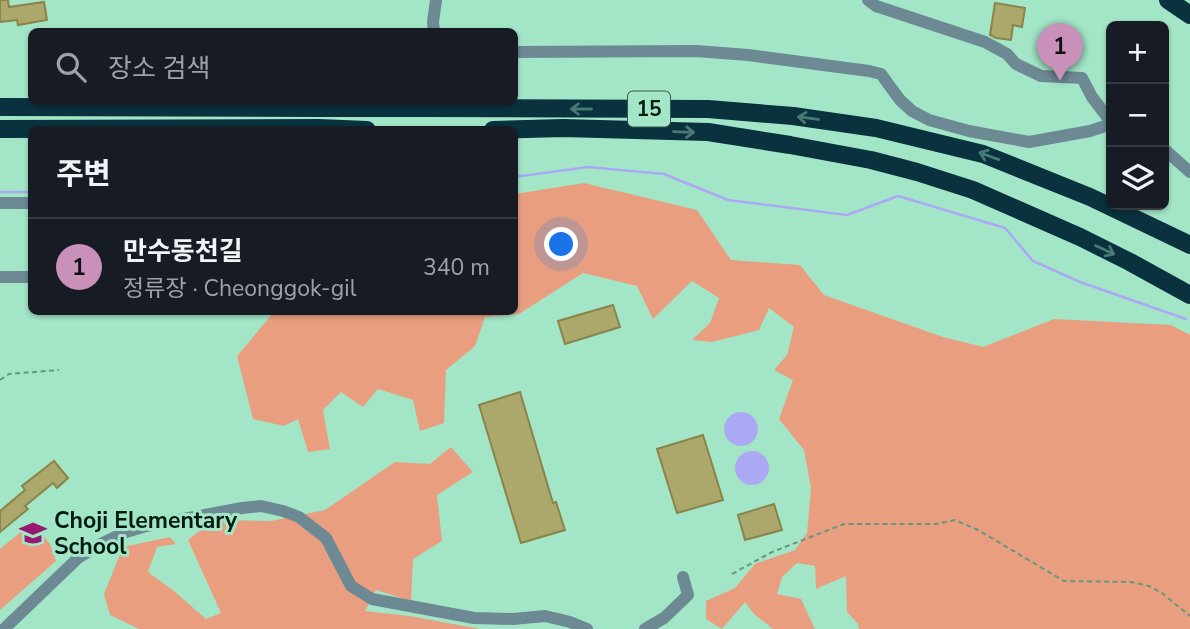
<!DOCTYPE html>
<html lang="ko">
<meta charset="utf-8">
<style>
:root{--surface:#171b24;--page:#242831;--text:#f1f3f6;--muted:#9ea1a6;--line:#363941;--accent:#c991ba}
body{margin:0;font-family:"Nunito Sans","Noto Sans KR",sans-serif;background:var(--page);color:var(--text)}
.controls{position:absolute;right:21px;top:21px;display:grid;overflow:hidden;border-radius:10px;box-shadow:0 2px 5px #0004}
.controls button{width:63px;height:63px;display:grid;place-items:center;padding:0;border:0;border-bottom:2px solid var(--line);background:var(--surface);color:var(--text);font:35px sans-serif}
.you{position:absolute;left:562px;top:245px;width:24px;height:24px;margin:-18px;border:5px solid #fff;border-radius:50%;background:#1a73e8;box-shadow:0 0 0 10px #1a73e833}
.badge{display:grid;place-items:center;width:46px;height:46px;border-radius:50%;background:var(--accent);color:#111;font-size:23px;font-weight:700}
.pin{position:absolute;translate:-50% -58px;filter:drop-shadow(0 2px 4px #0008)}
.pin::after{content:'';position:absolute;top:37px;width:24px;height:21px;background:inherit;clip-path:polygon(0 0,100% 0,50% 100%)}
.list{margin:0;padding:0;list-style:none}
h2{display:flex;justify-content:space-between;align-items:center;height:91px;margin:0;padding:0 28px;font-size:30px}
h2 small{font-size:23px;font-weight:400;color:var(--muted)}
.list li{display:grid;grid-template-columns:46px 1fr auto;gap:21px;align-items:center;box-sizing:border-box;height:98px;padding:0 28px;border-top:2px solid var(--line)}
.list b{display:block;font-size:26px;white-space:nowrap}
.list p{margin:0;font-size:23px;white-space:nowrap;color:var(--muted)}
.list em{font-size:23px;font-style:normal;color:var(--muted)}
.icon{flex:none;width:38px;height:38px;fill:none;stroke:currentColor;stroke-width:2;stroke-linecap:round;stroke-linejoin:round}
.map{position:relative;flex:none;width:1190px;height:629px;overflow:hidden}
.search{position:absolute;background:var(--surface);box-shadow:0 2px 5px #0004;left:28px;top:28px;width:490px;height:77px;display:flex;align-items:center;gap:18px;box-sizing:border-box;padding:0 24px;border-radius:10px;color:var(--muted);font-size:26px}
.panel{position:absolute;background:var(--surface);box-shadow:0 2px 5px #0004;left:28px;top:126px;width:490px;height:189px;border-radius:10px}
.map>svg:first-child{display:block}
</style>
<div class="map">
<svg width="1190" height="629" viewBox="0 0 1190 629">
<rect width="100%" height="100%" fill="#a3e6c7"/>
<!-- green -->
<path fill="#e99f7f" d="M584,183L697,210L731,260L800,265L824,295L943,337L983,347L1054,319L1171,325L1190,335V629H859L858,624L847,612L846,576L816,589L815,566L797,563L782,577L777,594L801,599L815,629H773L754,614L745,602L722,629L706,619V601L735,588L755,564L795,550L807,533L811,488L804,450L779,419L793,380L774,370L787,355L794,327L769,308L759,330L712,342L692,340L710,323L719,298L692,281L653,319L637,286L583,273L519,314L485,317L475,346L446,370L444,423L420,431L413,400L378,389L363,407L341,392L323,410L330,449L308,452L298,419L284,426L253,419L237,356L274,312H514L515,194Z
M451,447L473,472L437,495L442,541L413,559L411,601L376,590L365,611L410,616L480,629H139L110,615L104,594L123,547L170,537L176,544L157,547L148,572L174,591L206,619L221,613L188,540L213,520L271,521L325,510L395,462L430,464Z
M32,523L50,544L56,561L0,610V549Z"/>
<!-- water -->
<path fill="#aba9f4" d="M724 429a17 17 0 1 1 34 0a17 17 0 1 1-34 0Z
M735 468a17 17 0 1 1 34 0a17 17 0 1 1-34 0Z"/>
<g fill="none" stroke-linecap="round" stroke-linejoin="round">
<!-- stream -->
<path stroke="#aba9f4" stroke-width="2.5" d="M514,177L588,167L664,174L728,200L847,215L898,196L1005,228L1033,261L1080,282L1186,319
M0,192H32"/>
</g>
<!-- building -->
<path fill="#aca86b" stroke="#898449" stroke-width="2" d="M0,0H8L9,7L44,2L47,20L18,25L17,20L0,22Z
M995,3L1025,8L1022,27L1013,25L1011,40L996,38L990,35Z
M613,305L620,327L565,344L558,321Z
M520,392L553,503L556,502L565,530L521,543L479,405Z
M703,435L723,500L677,513L657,449Z
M54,461L68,478L57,488L53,483L25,506L28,509L0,532V511L25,490L22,486Z
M774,504L782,530L745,540L738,515Z"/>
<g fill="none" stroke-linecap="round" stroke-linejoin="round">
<!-- path -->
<path stroke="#649780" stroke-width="2" stroke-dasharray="5 3.5" stroke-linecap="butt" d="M0,380L9,374L59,370
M732,574L772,552L844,524H936L955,520L978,530L1064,581L1131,582L1149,586L1162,593L1190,616"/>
<!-- minor -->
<path stroke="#6d8994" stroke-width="12" d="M868,0L876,6L985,42L1007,54L1016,64L1041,76L1082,78L1092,97L1111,122
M434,32L433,22L436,0
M514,52L696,51L748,55L869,71L881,74L900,100L912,111L929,120L969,131L1029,142L1090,131L1111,124
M1164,149L1190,172
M0,203H32
M0,277H32
M4,629L78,558L99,545L126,532L146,526L242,508L261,506L283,511L299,517L326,538L351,586L372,599L474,618L513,619L545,616L570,622L587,629
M645,629L664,618L688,595L683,577"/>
<!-- highway -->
<path stroke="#09313e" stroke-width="18" d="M1168,0L1190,15
M0,107L327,108
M421,108L708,109L793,116L876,128L983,154L1090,197L1190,245
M0,129L319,128L367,130
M493,130L563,128L708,132L790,145L871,160L917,172L973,190L1080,237L1130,262L1190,295"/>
<!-- highway-bridge -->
<path stroke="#09313e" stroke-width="18" d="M327,108H421"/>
</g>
<!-- one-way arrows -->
<defs><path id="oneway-shaft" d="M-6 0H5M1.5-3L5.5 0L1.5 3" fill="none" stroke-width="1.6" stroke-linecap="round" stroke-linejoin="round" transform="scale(1.75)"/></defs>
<g stroke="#477975">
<use href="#oneway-shaft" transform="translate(581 109) rotate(-180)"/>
<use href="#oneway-shaft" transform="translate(808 118) rotate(-172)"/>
<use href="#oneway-shaft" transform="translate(684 132) rotate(2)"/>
<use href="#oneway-shaft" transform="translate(989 156) rotate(-160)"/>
<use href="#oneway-shaft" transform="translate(1105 250) rotate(26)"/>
</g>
<!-- icons -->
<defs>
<symbol id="school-bare" viewBox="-9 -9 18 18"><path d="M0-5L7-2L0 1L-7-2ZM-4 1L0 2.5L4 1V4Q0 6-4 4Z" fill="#981971" stroke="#a3e6c7" stroke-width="2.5" paint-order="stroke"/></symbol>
</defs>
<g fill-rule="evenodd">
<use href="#school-bare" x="14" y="514" width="38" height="38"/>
</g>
<g text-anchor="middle" stroke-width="6" stroke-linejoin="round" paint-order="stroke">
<!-- shield labels -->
<rect fill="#a3e6c7" stroke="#325847" stroke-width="2" x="628" y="91.5" width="42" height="35" rx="5"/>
<g font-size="21" font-weight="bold" fill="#011b10">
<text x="649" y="116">15</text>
</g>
<!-- poi labels -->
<g font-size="23" font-weight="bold" fill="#011b10" stroke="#a3e6c7" text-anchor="start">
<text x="54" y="528">Choji Elementary<tspan x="54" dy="26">School</tspan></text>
</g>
</g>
</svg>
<div class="controls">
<button>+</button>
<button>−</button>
<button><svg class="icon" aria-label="layers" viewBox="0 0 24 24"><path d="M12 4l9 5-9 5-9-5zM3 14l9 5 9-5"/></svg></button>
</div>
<div class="you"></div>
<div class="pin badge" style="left:1060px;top:81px">1</div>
<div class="search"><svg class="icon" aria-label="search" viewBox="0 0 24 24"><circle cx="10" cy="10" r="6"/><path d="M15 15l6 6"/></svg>장소 검색</div>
<section class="panel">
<h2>주변<small></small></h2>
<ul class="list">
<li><span class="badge">1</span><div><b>만수동천길</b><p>정류장 · Cheonggok-gil</p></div><em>340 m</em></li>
</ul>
</section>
</div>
